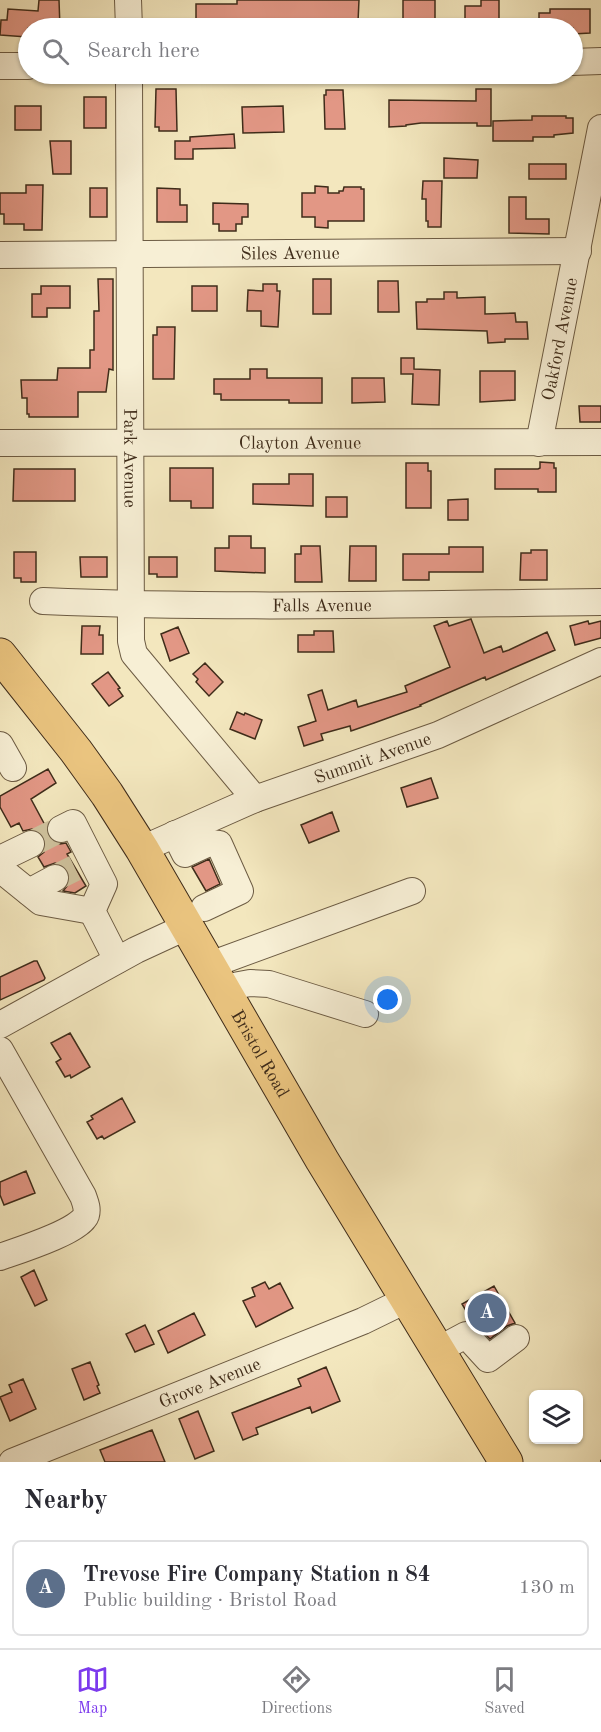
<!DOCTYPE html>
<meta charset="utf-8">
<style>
:root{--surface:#fff;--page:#f2f2f3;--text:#2b2b33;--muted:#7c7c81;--line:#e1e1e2;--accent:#7c3aed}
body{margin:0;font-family:"Old Standard TT",serif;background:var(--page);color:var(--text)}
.controls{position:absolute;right:18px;bottom:18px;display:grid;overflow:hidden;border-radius:9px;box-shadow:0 2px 4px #0004}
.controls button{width:54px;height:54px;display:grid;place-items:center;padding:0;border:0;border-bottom:2px solid var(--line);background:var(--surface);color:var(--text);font:30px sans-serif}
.you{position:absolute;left:388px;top:1000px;width:21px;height:21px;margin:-15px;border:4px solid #fff;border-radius:50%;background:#1a73e8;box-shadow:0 0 0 9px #1a73e833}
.badge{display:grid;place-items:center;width:39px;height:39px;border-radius:50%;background:var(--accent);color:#fff;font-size:20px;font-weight:700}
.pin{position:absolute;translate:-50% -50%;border:3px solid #fff;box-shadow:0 2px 6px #0006}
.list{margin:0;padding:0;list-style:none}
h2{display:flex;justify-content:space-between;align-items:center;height:78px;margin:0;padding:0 24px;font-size:26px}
h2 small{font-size:20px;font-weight:400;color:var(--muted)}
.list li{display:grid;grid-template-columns:39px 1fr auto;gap:18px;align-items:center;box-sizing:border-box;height:96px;margin:0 12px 12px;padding:0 12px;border:2px solid var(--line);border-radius:9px}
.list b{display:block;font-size:22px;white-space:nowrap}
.list p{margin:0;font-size:20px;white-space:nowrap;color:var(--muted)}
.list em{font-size:20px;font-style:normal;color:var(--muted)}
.icon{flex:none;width:33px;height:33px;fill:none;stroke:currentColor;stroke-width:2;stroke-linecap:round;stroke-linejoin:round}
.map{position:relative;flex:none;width:601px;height:1462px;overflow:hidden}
.search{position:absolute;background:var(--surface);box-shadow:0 2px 4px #0004;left:18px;right:18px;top:18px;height:66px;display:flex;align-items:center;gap:15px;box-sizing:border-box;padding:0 21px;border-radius:33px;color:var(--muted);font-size:22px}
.sheet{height:186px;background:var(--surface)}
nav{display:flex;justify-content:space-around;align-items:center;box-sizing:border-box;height:84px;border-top:2px solid var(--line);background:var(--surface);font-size:16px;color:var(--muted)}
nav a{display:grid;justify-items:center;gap:3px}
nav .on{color:var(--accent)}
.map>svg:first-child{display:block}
</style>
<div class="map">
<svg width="601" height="1462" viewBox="0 0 601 1462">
<rect width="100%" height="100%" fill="#f3e7be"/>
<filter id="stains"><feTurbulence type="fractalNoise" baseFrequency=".00333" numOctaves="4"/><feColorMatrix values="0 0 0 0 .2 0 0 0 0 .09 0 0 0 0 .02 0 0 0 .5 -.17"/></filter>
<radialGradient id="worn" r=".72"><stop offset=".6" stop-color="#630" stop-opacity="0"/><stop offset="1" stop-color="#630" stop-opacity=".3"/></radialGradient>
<!-- building -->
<path fill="#e29785" stroke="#3f2c1a" stroke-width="1.5" d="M39,0H59L60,28H28L27,37L0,35L1,20H7L8,9L38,11Z
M237,0H359L358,22L218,25V28H196V4H237Z
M403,0H435V23H403Z
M481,0H499V26L465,28V6H481Z
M550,9H590V33L573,34V28H539V13H550Z
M156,89H176L177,131H159V127H155Z
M476,89H491V126H477V123H421L406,125V126L389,127V100L476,101Z
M326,90H343L345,129H325L324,95H326Z
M84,97H106V128H84Z
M15,106H41V130H15Z
M283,106L284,132L243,133L242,107Z
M532,116H566V118H573V133L554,135V137H533V141H493V121L532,120Z
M234,134L235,148L193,149V159H175V141H190V137Z
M50,141H71V174H53Z
M444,158L478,160L477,178H444Z
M529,164H566V179H529Z
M423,181H442L441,227H428V221H426V199H422Z
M26,185H43L42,230H24V224H4V214H0V193H26Z
M315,186L328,187V193H339V191H343L344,187H361V189H364V221H328V228L315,227V217H302V193H315Z
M90,188H107V217H90Z
M157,188L180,189V205H187V222H157Z
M509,197H526V219H549V234L509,233Z
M213,203L248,204V217H242V224H236V231H219V224H213Z
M98,279H113V370L109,369L106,392H78V417H29V414H27V398H22L21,380H57L58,368H90V350H94V311H99Z
M313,279H331V314H313Z
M378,281H398L399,312H378Z
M263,284H277V291H280L278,327L261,326V311H247L248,290L263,291Z
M41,286H70V308H47V317H32V294H41Z
M192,286H217V311H192Z
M444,292H457V298L485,297V314L515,313L516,322H527L528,339H505V342L488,343L487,331L417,329L416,302H427V299H444Z
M157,327H175L174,379H153V335H157Z
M401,358H414V369L440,370L439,405L412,404L413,374H401Z
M250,369H267V378H322V403H289V400H221V394H214V379H250Z
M480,371H515V400L480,402Z
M352,378H384L385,402L352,403Z
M579,406H601V422H580Z
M540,462L554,463V468H556V492H538V489H495V469H538L540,468Z
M406,463H428V471H431V508H406Z
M170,468H213V508H191V501H170Z
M14,469H75V501H13Z
M289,474H313V506L253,504V484H289Z
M326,497H347V517H326Z
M468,499V520H448V500Z
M229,536H251V548H265V573L215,571V548H229Z
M301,546H320L322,582H295V554H301Z
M350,546H376V581H349Z
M449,547H483V572H429V580H403V554H449Z
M531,550H547V580H520L521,553H531Z
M14,552H36V582H21V578H14Z
M80,557H107V577H81Z
M149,557H177V577H157V574H149Z
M471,619L484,653L501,646L503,652L509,650L547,632L555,650L486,680L485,677L420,705L421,706L374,723L351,731L350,726L321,734L323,740L304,746L298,727L316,721L308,695L322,690L328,710L356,700L358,707L407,692L405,686L450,667L434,626L447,621L449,626Z
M588,621L589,624L601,621V638L575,645L570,626Z
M82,626H100L99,635H103V654H81Z
M178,627L189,653L170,661L161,634Z
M314,631H333L334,652H298V635H314Z
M205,663L223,682L209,696L196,682L198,679L193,674Z
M108,672L120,688L118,689L123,696L109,706L92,684Z
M237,712L244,715L245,713L262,720L255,739L230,729Z
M48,769L56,783L31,799L46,827L48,836L53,842L60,844L66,843L71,852L67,854L86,886L75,893L63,891L68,885L70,878L68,870L63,866L55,863L44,867L38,857L44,852L46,844L45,838L40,832L32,829L23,831L19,823L11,827L0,807V796Z
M431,778L438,798L407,807L401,788Z
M332,812L339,831L309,843L301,825Z
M209,859L220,884L206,891L192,867Z
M34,961H37L45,978L44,980L0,1000V977Z
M70,1033L90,1067L71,1078L70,1075L65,1077L56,1062L61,1059L51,1043Z
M122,1098L135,1122L104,1139L102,1136L97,1139L87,1122L93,1119L91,1116Z
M26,1171L35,1193L4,1205L0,1195V1182Z
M34,1270L47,1300L35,1306L21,1277Z
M265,1282L269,1289L280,1283L293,1308L256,1327L243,1301L255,1296L252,1288Z
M494,1286L515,1323L507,1326L490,1339L472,1321L462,1304Z
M194,1313L205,1335L168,1353L158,1331Z
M145,1325L154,1344L135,1352L126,1334Z
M90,1362L99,1385L97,1386L100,1393L84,1400L72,1369Z
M326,1367L340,1401L312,1413L310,1407L256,1428L258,1434L243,1440L232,1413L301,1386L298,1379Z
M23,1379L36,1409L10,1421L0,1397L12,1392L9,1385Z
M198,1411L214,1451L195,1459L179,1419Z
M152,1430L165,1462H105L100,1450Z"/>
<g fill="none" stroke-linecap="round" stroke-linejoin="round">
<!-- minor-tunnel -->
<path stroke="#cfc29d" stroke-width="26" stroke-dasharray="26 13" stroke-linecap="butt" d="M31,844L61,829
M55,878L75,868"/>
<defs>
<g id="minor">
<path d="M128,0L129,28"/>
<path d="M572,62L601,61"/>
<path d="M0,66H28"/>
<path id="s1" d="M129,74L131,641L134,654L255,799"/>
<path id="s2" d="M0,255L578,251"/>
<path id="s3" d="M0,443L601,442"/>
<path id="s4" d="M539,443L601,128"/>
<path id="s5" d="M43,601C229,609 415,604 601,602"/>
<path d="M0,745L13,768"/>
<path d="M61,829L73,823L104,884L92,911L117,960"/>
<path d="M175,834L185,854L209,843L219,844L240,891L204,908"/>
<path id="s6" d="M142,849L255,799L438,735L601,661"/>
<path d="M0,859L31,844"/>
<path d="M0,869L41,902L92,911"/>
<path d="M29,892L55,878"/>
<path d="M210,965L412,891"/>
<path d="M223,988L250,983L269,984L365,1014"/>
<path d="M0,1025L136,950L188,926"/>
<path d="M0,1050L83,1196C85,1202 88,1208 86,1215C81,1231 17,1251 0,1257"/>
<path d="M438,1350L466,1335L488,1359L516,1338"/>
<path id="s7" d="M12,1462L363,1321L406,1300"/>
</g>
<g id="major">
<path id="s8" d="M0,655L76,751L107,794L142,849L322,1160L506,1462"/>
</g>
</defs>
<!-- minor casing -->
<use href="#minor" stroke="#6c5b43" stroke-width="28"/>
<!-- major casing -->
<use href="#major" stroke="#3f2c1a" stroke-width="35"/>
<!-- minor -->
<use href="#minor" stroke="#f7efd5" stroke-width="26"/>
<!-- major -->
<use href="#major" stroke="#eac47f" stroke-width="33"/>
<!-- rail -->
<path stroke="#3f2c1a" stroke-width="4.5" stroke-dasharray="10 10" stroke-linecap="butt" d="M600,1462H601"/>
</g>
<g text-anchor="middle" stroke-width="4.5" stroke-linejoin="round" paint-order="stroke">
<!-- street labels -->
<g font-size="18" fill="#3f2c1a" stroke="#f7efd5">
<text dy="6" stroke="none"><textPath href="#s2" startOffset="290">Siles Avenue</textPath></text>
<text dy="6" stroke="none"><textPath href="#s4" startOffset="106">Oakford Avenue</textPath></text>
<text dy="6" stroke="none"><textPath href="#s3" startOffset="300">Clayton Avenue</textPath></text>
<text dy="6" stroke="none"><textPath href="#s1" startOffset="384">Park Avenue</textPath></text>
<text dy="6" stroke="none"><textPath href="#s5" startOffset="279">Falls Avenue</textPath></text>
<text dy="6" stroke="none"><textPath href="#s6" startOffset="248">Summit Avenue</textPath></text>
<text dy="6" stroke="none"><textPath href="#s8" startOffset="477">Bristol Road</textPath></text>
<text dy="6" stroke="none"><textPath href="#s7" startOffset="213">Grove Avenue</textPath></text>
</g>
</g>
<rect width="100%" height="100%" filter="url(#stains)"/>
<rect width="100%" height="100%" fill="url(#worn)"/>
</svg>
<div class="controls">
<button><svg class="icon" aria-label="layers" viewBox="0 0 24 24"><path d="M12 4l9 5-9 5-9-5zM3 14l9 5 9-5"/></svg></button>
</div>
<div class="you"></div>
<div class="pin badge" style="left:487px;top:1313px;background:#5c6f8a">A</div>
<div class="search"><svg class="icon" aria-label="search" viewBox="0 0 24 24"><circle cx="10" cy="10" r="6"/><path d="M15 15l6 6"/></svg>Search here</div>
</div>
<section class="sheet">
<h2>Nearby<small></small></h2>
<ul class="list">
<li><span class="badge" style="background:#5c6f8a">A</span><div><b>Trevose Fire Company Station n 84</b><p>Public building · Bristol Road</p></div><em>130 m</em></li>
</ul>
</section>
<nav>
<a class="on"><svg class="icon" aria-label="map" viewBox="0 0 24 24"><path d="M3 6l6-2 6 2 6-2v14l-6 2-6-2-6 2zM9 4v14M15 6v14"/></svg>Map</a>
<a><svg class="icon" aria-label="directions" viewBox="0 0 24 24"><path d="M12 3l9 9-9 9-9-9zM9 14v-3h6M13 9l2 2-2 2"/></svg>Directions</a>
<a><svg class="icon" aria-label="saved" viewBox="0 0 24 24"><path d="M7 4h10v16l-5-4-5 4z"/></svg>Saved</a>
</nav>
